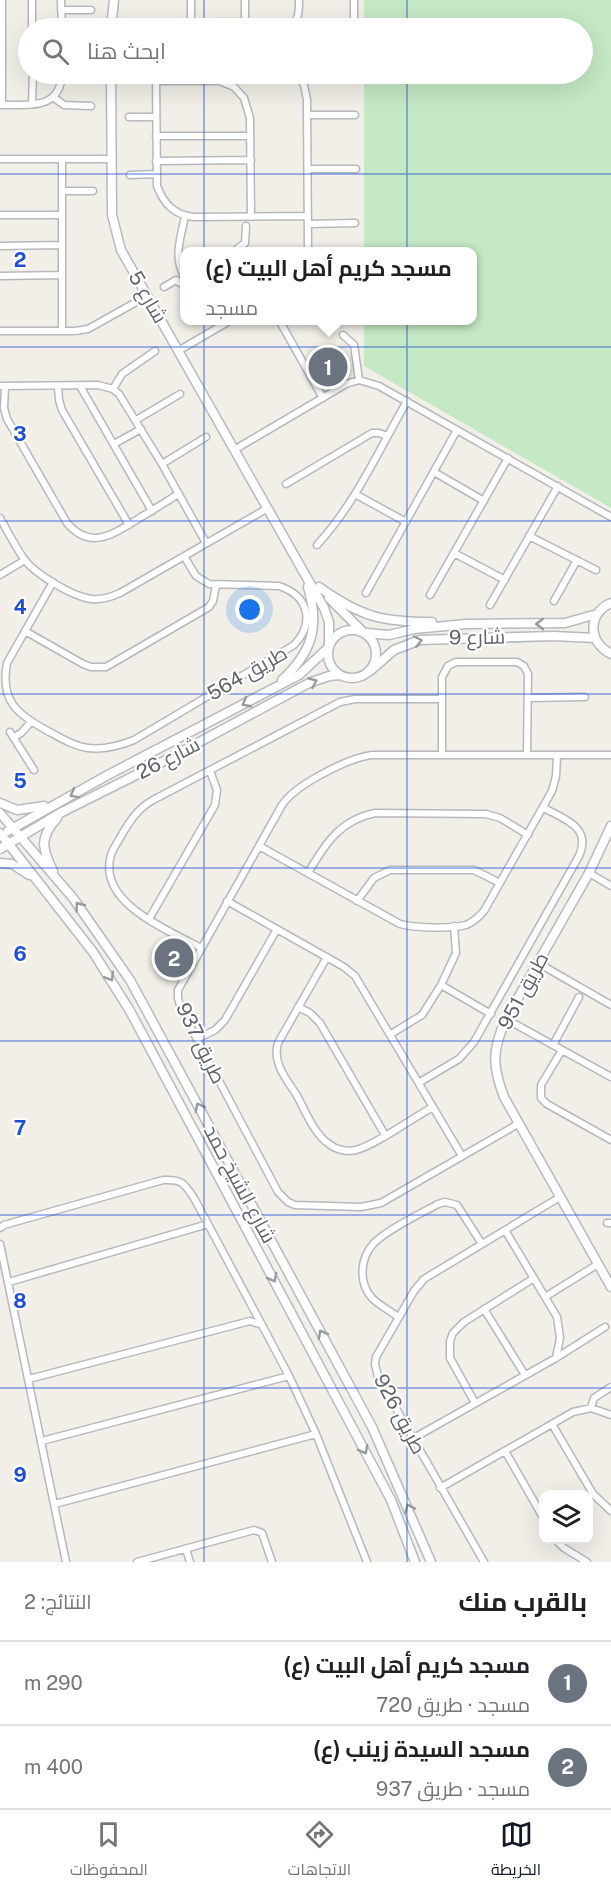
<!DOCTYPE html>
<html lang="ar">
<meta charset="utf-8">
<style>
:root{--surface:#fff;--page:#f2f2f2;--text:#202124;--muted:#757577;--line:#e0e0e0;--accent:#111827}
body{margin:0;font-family:"Public Sans",Cairo,sans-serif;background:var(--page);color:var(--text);direction:rtl}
.controls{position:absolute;right:18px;bottom:18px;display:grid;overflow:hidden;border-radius:12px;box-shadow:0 6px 24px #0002}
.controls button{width:54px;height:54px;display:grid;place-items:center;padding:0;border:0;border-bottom:2px solid var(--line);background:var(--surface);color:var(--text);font:30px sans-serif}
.you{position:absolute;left:250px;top:610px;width:21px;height:21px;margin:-15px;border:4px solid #fff;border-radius:50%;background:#1a73e8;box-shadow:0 0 0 9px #1a73e833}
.badge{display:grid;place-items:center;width:39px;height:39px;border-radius:50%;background:var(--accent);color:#fff;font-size:20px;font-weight:700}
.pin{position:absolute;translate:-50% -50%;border:3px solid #fff;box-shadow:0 2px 6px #0006}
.popup{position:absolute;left:180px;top:247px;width:297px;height:78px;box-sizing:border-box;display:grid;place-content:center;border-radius:12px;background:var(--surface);filter:drop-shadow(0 2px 4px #0005);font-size:20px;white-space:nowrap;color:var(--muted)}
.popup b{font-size:22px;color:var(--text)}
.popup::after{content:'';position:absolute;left:50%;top:100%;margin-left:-12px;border:12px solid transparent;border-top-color:var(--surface)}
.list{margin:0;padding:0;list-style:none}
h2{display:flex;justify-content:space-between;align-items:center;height:78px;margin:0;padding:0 24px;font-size:26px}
h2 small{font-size:20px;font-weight:400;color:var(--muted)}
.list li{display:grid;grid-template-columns:39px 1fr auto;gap:18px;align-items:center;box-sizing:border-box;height:84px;padding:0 24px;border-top:2px solid var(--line)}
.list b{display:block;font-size:22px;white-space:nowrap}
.list p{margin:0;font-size:20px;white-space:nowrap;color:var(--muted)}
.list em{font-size:20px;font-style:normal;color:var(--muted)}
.icon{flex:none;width:33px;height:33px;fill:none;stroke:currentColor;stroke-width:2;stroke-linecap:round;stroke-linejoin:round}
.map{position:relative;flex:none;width:611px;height:1562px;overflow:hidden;direction:ltr}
.search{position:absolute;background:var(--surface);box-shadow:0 6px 24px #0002;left:18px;right:18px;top:18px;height:66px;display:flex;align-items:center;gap:15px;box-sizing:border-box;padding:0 21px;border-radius:33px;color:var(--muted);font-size:22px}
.sheet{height:246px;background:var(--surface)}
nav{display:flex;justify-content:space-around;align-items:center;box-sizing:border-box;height:84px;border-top:2px solid var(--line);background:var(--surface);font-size:16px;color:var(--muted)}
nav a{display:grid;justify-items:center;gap:3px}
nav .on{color:var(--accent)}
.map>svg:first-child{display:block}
</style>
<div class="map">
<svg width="611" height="1562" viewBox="0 0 611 1562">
<rect width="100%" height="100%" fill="#f1efe8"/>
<!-- green -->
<path fill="#c5e8c5" d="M364,0H611V508L364,366V321L472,320V252L364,251V74H582V28H364Z"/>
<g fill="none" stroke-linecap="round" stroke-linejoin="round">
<defs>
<path id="street" d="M2,0V105
M61,0L62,28
M61,10H91
M245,22V0
M191,23V0
M111,24L245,22L253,23L265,28
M32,28V0
M289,28C299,21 299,12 299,0
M354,28V0
M156,74L157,186C164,204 174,215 194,217L308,216
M297,74L304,85L307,100L308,252
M156,81H220L234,87L244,98L250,118L251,217
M53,97L64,105L91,106
M32,104L33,74
M1,105C28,104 60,111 62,74
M308,115H355
M129,117H156
M156,136H250
M0,159H111
M62,159V330
M156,161L251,160
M308,169H356
M130,175L156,174
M62,191H93
M0,215H61
M308,224L355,223
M0,246L61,245
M233,252L245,243L246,226
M0,276L62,275
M184,276C173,256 181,237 185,216
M164,287L176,280L180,283L184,281
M279,320L323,398
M0,331H75L88,329L147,296
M343,335L354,345L359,380
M178,351L231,320
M0,386L98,385L113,389L119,394L162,464L206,543
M5,386L4,408L7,419L67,523C91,551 113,534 138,519C151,511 165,503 178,494
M58,386L59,400L62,410L129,525
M80,386L152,511
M113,389L122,374L155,351
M136,420L180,394
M114,444L141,429
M234,450L346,384L359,380L379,386L611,517
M162,464L206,437
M434,472L484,501
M286,484L372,433H379L387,436
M355,494L406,522
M0,518C8,532 15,546 24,559C35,574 73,597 92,599C102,600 111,597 120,593L268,508
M529,536L596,570
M317,545C355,504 379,450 407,401
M454,553L505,580
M0,575L25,560
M53,582L7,663C0,701 17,714 46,730C59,737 73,746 88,748C104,750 119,746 134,740L294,645C315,623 309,596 279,586L209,584L196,576L184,556
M366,593L457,430
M430,595L508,458
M554,601L577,560
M490,605L558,486
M25,631L83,664L91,667H106L209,607L213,601L216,585
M528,698L585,697
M10,732L34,770
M14,737L21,733L31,722
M442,755V677L448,666L456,662H517L524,666L528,674L527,755
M259,846L400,924C415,928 450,929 466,925C473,922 479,917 484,911L552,791L556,776L557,755
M308,873C325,844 340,820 375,813L486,814L500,818L528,835
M589,873L611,886
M227,901L344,967L355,976L462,1156
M357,901L374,878L390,870H474L500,883
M149,919L215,805L217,790L210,771
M201,948C169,930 101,905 110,859C111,851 116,845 120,838C129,822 137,809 153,800L340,702L355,699H442
M327,957L278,1043C272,1062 286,1079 296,1094C305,1110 314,1134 329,1144C336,1150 347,1152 356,1150C374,1146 414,1117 433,1107
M538,963L611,1005
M441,985L491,1014
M298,1007L310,1013L320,1023L385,1135
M506,1019L611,1077
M391,1034L422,1015L441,985L456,953L454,926
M197,1039L215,1030L225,1020L277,929
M553,1045L579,997
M562,1050L541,1085V1098L547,1104L611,1140
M420,1082L459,1059L474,1042L579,856C592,827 564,819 544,808
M518,1124L381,1203L361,1207L295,1205L288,1202L278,1192L181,1009L178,998V990L282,805C295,785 348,758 372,755H611
M607,1223H611
M0,1228L4,1225L163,1180C182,1179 184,1183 194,1198L262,1325
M505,1230L557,1317L560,1338L556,1358
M0,1244L66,1562
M9,1282L208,1224
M545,1297L598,1264
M484,1309L525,1375
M398,1317C390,1311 379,1305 372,1298C358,1282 360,1258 374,1243C388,1229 420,1214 438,1204L445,1202L457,1205L482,1244
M29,1379L250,1321L262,1325L289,1376L316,1434L367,1562
M475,1403L450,1358V1341L453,1333L464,1322L534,1278
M591,1408L594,1398L611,1387
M552,1424L593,1494L611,1511
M412,1439L556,1358L605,1327
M42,1441L289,1376
M505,1451L544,1519
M440,1488L573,1412L591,1408L611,1415
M55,1504L316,1434
M556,1540L564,1548L587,1562
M186,1549L190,1562
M137,1562L254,1530L262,1533L272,1562
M484,1562L378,1377L375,1364L376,1357L414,1291L424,1279L560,1197"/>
<path id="secondary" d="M111,28L114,0
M111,74L112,215L121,250L324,608L329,622V645
M319,587C361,617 382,622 432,622
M329,598L362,631
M611,603C587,613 588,643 611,654
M328 654a24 24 0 1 1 48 0a24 24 0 1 1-48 0Z
M366,633L389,635L414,629L466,624L565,623L597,614
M370,671L394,650L420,640L554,636L595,638
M282,680C312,652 320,627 308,587
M0,803L17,810L44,806
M0,813L73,898L130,980L372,1427L431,1562
M611,826L589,873L506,1019C492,1050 492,1066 504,1097L611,1287
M8,831L106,776L299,675L329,647
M0,833L93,952L130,1011L391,1500L415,1562
M0,849L62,812L166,760L309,683L329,676L340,675
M0,863L12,864L29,875
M53,871C42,848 39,838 57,818"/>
</defs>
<!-- street casing -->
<use href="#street" stroke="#b5b8bc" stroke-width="9"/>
<!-- secondary casing -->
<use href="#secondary" stroke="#b6babf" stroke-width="11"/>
<!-- street -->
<use href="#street" stroke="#fff" stroke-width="6"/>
<!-- secondary -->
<use href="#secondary" stroke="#fff" stroke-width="8"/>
</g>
<!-- one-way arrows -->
<defs><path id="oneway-chevron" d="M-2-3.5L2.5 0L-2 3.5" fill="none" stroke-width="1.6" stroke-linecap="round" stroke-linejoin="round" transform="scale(1.5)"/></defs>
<g stroke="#979a9d">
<use href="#oneway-chevron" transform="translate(540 624) rotate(-180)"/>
<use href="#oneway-chevron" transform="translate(418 641) rotate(-12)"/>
<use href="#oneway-chevron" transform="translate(313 682) rotate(-24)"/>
<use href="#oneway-chevron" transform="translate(246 703) rotate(152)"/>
<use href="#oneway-chevron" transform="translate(74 794) rotate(151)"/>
<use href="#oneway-chevron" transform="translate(79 906) rotate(-127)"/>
<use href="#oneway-chevron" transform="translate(110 977) rotate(58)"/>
<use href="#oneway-chevron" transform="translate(199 1107) rotate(-118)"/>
<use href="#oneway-chevron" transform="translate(273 1278) rotate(62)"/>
<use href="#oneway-chevron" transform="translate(322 1334) rotate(-118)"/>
<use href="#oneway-chevron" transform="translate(364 1450) rotate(62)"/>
<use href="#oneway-chevron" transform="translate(409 1508) rotate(-114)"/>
</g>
<!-- grid -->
<path fill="none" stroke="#1d4ed8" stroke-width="1.5" stroke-opacity="0.55" d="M204,0V28M407,0V28M204,74V1562M407,74V1562M0,174H611M0,347H611M0,521H611M0,694H611M0,868H611M0,1041H611M0,1215H611M0,1388H611"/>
<g text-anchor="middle" stroke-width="4.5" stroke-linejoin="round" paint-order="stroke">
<!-- street labels -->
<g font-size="20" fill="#5f6368" stroke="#fff">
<text transform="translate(148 297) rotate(60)" y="7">شارع 5</text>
<text transform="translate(477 637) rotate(-1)" y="7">شارع 9</text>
<text transform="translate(247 673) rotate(-30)" y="7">طريق 564</text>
<text transform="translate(168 758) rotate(-27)" y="7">شارع 26</text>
<text transform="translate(523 991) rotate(-62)" y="7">طريق 951</text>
<text transform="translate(201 1043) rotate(64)" y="7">طريق 937</text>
<text transform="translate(240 1184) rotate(62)" y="7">شارع الشيخ حمد</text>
<text transform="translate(400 1414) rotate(62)" y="7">طريق 926</text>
</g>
</g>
<g font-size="20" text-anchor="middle" font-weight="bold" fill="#1d4ed8" stroke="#fff" stroke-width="4.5" stroke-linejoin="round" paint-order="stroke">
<text x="20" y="267">2</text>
<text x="20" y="441">3</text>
<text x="20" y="614">4</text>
<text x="20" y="788">5</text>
<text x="20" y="961">6</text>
<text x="20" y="1135">7</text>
<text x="20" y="1308">8</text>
<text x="20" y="1482">9</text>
</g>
</svg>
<div class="controls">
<button><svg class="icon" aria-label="layers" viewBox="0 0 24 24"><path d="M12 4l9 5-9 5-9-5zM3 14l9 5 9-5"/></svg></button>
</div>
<div class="you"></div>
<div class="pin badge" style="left:328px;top:367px;background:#6b7280">1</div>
<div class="popup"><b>مسجد كريم أهل البيت (ع)</b>مسجد</div>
<div class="pin badge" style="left:174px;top:958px;background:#6b7280">2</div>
<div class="search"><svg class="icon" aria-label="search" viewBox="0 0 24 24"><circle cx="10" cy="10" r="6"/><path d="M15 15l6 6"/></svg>ابحث هنا</div>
</div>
<section class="sheet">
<h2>بالقرب منك<small>النتائج: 2</small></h2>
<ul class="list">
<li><span class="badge" style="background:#6b7280">1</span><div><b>مسجد كريم أهل البيت (ع)</b><p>مسجد · طريق 720</p></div><em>290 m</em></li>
<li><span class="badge" style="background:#6b7280">2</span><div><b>مسجد السيدة زينب (ع)</b><p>مسجد · طريق 937</p></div><em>400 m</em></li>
</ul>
</section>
<nav>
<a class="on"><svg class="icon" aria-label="map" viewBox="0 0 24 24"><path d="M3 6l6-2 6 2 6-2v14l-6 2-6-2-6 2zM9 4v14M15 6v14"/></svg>الخريطة</a>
<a><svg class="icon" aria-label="directions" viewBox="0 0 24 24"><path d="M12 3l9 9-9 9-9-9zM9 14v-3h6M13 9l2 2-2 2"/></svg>الاتجاهات</a>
<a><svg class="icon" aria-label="saved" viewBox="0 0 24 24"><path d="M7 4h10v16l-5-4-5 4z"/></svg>المحفوظات</a>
</nav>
